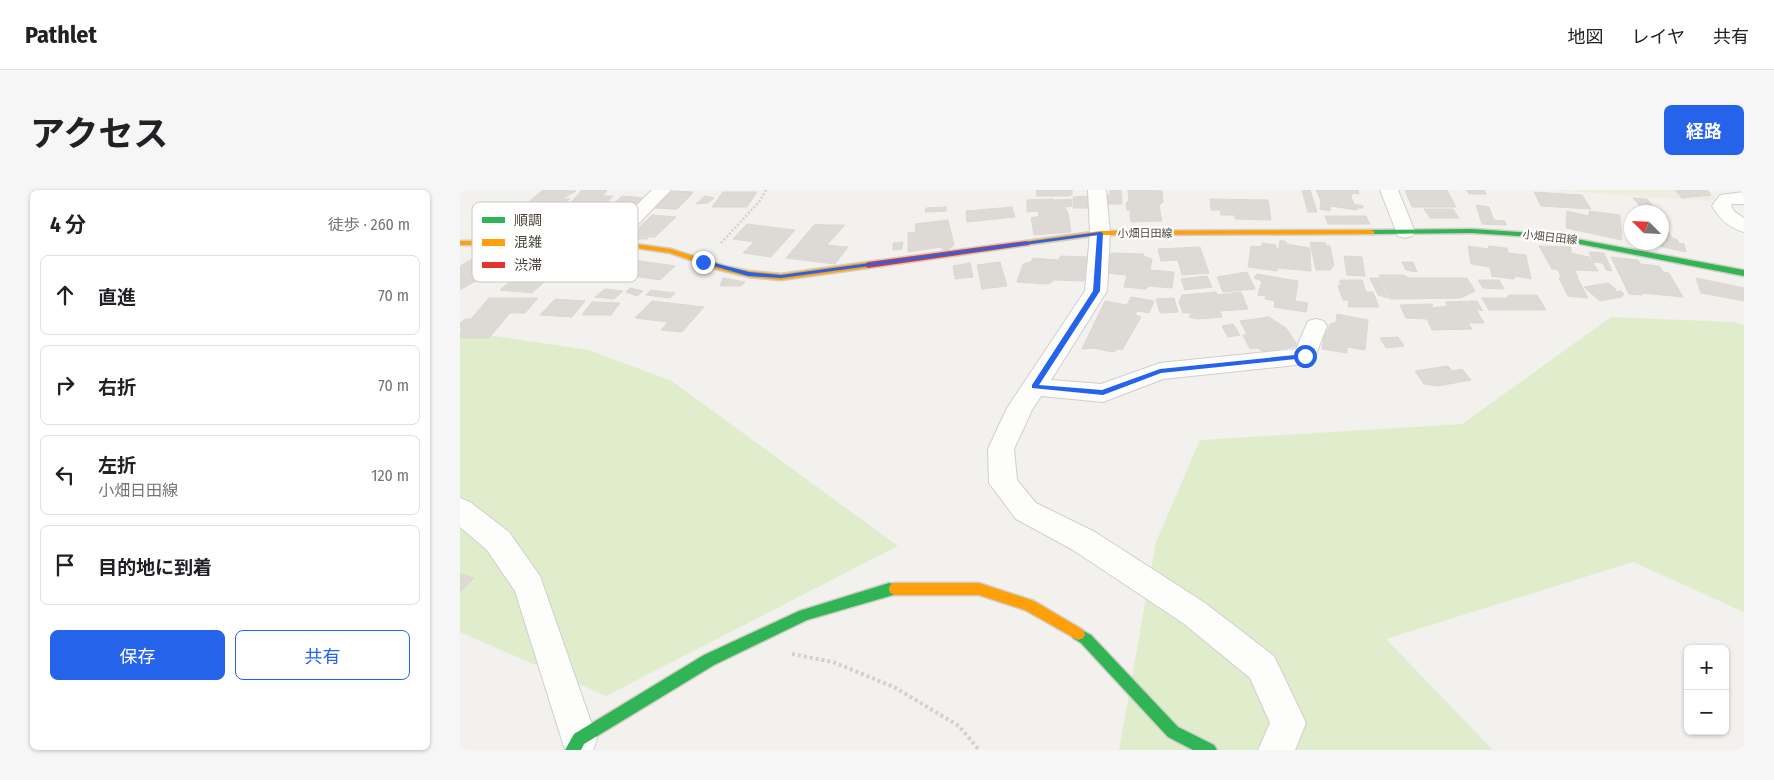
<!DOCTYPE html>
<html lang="ja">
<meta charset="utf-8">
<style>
:root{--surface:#fff;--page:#f6f6f6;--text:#202124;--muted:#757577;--line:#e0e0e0;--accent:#2563eb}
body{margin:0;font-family:"Fira Sans Condensed","Noto Sans JP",sans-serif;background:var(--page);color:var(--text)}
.controls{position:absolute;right:15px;bottom:15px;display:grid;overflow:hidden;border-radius:8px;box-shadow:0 1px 4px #0004}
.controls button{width:45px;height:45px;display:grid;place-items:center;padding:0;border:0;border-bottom:1px solid var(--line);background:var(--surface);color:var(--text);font:25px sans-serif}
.compass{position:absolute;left:1164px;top:15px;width:45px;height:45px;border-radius:50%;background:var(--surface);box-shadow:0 1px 4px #0004;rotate:294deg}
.stop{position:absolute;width:15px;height:15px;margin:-11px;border:4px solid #2563eb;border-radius:50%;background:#fff}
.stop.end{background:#2563eb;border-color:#fff;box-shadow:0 1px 5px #0008}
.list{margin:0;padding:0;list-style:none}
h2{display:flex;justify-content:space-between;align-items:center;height:65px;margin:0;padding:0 20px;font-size:21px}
h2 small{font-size:16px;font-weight:400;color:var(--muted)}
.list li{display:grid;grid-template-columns:32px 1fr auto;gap:15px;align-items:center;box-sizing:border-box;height:80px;margin:0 10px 10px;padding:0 10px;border:1px solid var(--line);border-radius:8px}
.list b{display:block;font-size:19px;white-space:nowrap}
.list p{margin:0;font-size:16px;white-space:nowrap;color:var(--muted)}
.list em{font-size:16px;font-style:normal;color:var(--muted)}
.actions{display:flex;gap:10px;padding:15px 20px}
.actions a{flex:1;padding:11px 0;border:1px solid var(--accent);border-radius:8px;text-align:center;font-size:18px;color:var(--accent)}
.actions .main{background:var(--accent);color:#fff}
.icon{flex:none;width:28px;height:28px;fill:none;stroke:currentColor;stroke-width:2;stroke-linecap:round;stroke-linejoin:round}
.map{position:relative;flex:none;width:1284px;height:560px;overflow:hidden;border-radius:8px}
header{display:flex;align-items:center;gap:30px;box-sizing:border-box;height:70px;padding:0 25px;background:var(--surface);border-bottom:1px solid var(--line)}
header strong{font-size:24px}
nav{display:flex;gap:28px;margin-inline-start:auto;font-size:18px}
.intro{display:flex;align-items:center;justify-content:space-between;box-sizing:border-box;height:120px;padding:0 30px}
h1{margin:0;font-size:35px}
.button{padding:12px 22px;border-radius:8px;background:var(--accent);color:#fff;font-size:18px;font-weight:700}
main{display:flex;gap:30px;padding:0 30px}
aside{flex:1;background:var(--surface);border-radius:8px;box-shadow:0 1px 4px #0004}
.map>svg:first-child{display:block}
</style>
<header>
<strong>Pathlet</strong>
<nav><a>地図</a><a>レイヤ</a><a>共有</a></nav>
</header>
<div class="intro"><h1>アクセス</h1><a class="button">経路</a></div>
<main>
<aside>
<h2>4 分<small>徒歩 · 260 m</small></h2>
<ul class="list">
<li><svg class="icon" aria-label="ahead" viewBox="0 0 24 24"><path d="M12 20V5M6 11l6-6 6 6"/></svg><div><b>直進</b></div><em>70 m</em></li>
<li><svg class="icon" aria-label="right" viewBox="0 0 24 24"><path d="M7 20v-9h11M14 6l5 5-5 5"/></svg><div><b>右折</b></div><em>70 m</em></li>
<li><svg class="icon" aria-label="left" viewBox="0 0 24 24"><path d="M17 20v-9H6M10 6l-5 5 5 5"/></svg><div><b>左折</b><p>小畑日田線</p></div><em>120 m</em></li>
<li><svg class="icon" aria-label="arrive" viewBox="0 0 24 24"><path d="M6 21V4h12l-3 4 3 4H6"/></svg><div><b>目的地に到着</b></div></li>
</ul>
<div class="actions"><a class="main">保存</a><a>共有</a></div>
</aside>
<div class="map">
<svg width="1284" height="560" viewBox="0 0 1284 560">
<rect width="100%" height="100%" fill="#f3f1ed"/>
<!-- education -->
<path fill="#f0ecdf" d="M1091,0H1248L1256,9L1248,11Z"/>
<!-- green -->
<path fill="#e0edcd" d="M1151,127L1275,132L1284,135V422L1173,372L926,449L1033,560H659L696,352L740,250L1002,234Z
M0,141L129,160L212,191L438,356L146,506L0,442Z"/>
<!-- building -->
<path fill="#dddad5" stroke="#dbd8d3" d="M83,0L116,1L102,9H110L96,17L79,32L64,31L59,35L42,34Z
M122,0H147L143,6H153L140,20H104Z
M577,0H612V5L607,6H576Z
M650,0H661L662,14H644V4L650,5Z
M668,0L702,1L703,12L699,15L702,31L671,32L670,20H667L666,13L669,10Z
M850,0L857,22H848L842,1Z
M856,0H898L899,4L893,3L891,7L894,14L903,16V18H898L896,20L871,16L870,21L860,19L861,11Z
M945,0H987L996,17H952Z
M1006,0H1024L1026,4H1009Z
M1215,0H1247L1251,5L1222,8Z
M213,1L233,2L216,19L196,18Z
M211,2L233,3L217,19L195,18Z
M263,2H297L287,17H252Z
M1074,2L1122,5L1131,19L1081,16Z
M162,6L185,8L174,19H165L161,22H146Z
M245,6L254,8L248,13L236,14Z
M628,6V18H613V7Z
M1173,8L1187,9L1197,20H1183Z
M594,9V15L603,14L608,23L611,42L574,45L571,28L579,26L578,21L567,22V10Z
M611,9L612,16L605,17L604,14H595V10Z
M750,9L808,10L811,30L775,29V25H761L760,20H751Z
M1016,15L1029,17L1034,30L1045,31L1046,35L1022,34Z
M486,17V21L465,22L466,18Z
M552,17L555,27L507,32L506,21Z
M964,19H993L999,28H970Z
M1107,21L1129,26V21L1160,25L1162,50L1106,38Z
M192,25L216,27L195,47H189L187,49H174L177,45H171Z
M865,26H906L910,34H868Z
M488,30L494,55L489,59L482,60V57L448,62V43L456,42L455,34Z
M1202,30L1212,48L1218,50V53L1224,54L1226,62L1181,52H1202Z
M287,34L335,40L311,67L283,63L294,52L273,49Z
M355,34L379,37L365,55L388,57L375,74L326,68Z
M361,35H385L365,57L385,60L374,72L332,65Z
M820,50L827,52L826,54L850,58L851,81L818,78L817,81L788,77L791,56L802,57V53L816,55V59H819Z
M443,52L442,59L433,60V53Z
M850,52L866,53L865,55L870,56L874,75L870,80H856Z
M1008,56L1029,59L1028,56L1047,58L1048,63L1066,65L1071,89L1055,86L1054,89L1032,86L1030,77L1011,74Z
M1079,56L1111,57V63L1129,67L1138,81L1092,79Z
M740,57L749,83L722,85L718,70L701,71L698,59Z
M1129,62L1144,63L1152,81L1146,80L1143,73L1133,72Z
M651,63L684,64L683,66L692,69L690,80L714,82L712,98L689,96L686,99L664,97L667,85L646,83Z
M79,66L96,68L80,82L94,83L72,103L40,100Z
M601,66L627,67L624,91L594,90L589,94L557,92L563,74L571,72L573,68L598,70Z
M884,66L902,67L905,86L887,85Z
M152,67L215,76L200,90L167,85L174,79L153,75Z
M1151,67L1178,70L1180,74L1199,76L1203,82L1209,83L1223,107L1181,103L1182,105L1169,104Z
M14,68L27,73L23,75L29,77L23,81L26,82L16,88H21L0,100V76Z
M540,72L547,96L522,99L517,75Z
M942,72H953L957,82L946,80Z
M510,73L513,87L495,89L493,76Z
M1098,80L1115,81L1118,88L1101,87Z
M787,82L795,99L763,102L757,87Z
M797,84L838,91L835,111L848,113L846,122L814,117L815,111L805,109L806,106L798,105L802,91L794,88Z
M919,85H944L949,88H1007L1015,101L1001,108L930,109Z
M747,86L752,97L725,100L721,89Z
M263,88L285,92L281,96H260Z
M910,88H919L928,108L918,105Z
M1099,88L1118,89L1128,108L1108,106Z
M1236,88L1284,98V111L1241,103Z
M881,90H902L906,102H913L919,117H888L889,110H883L878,96L882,93L879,92Z
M1018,90H1039L1044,99L1023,98Z
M1148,93L1156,99L1155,102L1161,101L1164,104L1162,105V107L1140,111L1124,97Z
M170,98L183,101L177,106L166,102Z
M145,99L163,101L154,109L135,107Z
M191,100L215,103L210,108L186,105Z
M756,102L757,105L781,102L788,119L760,121L762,127L738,129L729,127L732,123H723L719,112L722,105Z
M1049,105H1077L1086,120H1029L1022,108H1047Z
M671,107L694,111L689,123L679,121L673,124L681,127L662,160L658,159L653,162L633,158L622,159L645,111L667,115Z
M29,108H78L65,123H50L29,148H0V141L3,138H0V133L5,129H11Z
M714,108L718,122L700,123L696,109Z
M95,109L125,111L112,127L80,125Z
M192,111L244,117L222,142L201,140L208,132L175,128Z
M1017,111L1023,121L1016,119L1024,133H1008L1012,139L972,140L967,129L946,128L940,115L973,114L971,118L987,116L986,112Z
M132,112L160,113L151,125H122Z
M877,124L908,130L905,160L887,157V163L862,159L865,140H868L870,134L876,132Z
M809,127L826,138L838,156L804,162L798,158L790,159L783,145L787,144L780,131Z
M773,134L780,145L768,147L762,136Z
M938,147L944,156L926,158L920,148Z
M988,176L992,181L1002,179L1011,190L978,196L964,194L955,181Z
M0,384L14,388L0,402Z"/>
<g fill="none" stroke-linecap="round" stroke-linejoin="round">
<defs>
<path id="street" d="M192,0H211L156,57L149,59L142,57L139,53L142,49Z
M628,0H646L650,43L647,101L591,190L641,194L700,173L836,159L848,131L856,129L864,131L867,136L853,172L845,174L703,189L643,212L581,206L572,220L554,259L557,290L576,313L635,342L745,413L814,466L846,533L835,560H798L810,533L790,488L723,433L613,360L556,329L529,293L528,259L547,218L625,101L630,43Z
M920,0H938L955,42L952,46L945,48L938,46Z
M1284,2V14H1272L1271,16L1275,22L1284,28V42C1269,38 1260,29 1252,16L1260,5Z
M0,308L10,312L49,342L80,386L137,549L133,560H105L55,401L27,360L0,337Z"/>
<path id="fast" d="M1012,39L1089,44L1284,80V86L1089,48L1012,43L911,44L907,42L911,40Z
M429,393L440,395L441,399L440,403L347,430L254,475L124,554L121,560H105L114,544L244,465L339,421Z
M618,438L631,445L718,537L754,555L757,560H733L708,547L621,453L613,448L611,444L613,440Z"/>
<path id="slow" d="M911,40L915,42L914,44L640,45L566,55L562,53L566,51L640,41Z
M0,51H155L211,59L265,76L289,81L321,84L408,72L412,75L408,78L321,90L289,87L260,80L210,63L155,55H0Z
M435,393H519L574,411L623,440L625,444L623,448L618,450L565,420L519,405H435L430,403L429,399L430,395Z"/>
<path id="jam" d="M566,51L570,53L569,55L408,78L404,75L408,72Z"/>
</defs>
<!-- street casing -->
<use href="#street" stroke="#d1cfcb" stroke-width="2"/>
<!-- fast casing -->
<use href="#fast" stroke="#d2cec4" stroke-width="3"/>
<!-- slow casing -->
<use href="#slow" stroke="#d2cec4" stroke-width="3"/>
<!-- jam casing -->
<use href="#jam" stroke="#d2cec4" stroke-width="3"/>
<!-- path-far1 -->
<path stroke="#d3d1cb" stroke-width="2.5" stroke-dasharray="2 2" stroke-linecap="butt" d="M261,53L299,12L306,0"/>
<!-- path -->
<path stroke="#d3d1cb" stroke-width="4" stroke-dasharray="3 3" stroke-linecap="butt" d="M332,464L373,472L434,497L499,536L519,560"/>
<!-- street -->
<use href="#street" fill="#fdfdfc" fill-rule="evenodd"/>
<!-- fast -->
<use href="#fast" fill="#30b455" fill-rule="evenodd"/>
<!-- slow -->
<use href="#slow" fill="#ff9f0a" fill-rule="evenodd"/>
<!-- jam -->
<use href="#jam" fill="#e5322d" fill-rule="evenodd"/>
</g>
<!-- route -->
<path fill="#2563eb" d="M640,42L643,43L640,101L579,195L642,200L700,179L845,164L849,166L845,168L701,183L643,205L572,198V195L633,101L637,45L321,88L288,86L240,72L243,70L289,82L321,85Z"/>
<g text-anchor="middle" stroke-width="4.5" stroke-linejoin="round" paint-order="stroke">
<!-- far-street labels -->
<g font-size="11" fill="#4a4338" stroke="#fff">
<text x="685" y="47">小畑日田線</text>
<text transform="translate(1090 47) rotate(6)" y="4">小畑日田線</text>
</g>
</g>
<!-- legend -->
<rect x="12" y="12" width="166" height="80" rx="8" fill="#fff" stroke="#c9c7c3" stroke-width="1"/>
<rect x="22" y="27" width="23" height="6" fill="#30b455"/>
<rect x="22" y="49" width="23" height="7" fill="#ff9f0a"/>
<rect x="22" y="72" width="23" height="6" fill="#e5322d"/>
<g font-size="14" fill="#4a4338">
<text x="54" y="35">順調</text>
<text x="54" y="57">混雑</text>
<text x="54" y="80">渋滞</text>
</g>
</svg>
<div class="controls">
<button>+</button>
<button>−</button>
</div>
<svg class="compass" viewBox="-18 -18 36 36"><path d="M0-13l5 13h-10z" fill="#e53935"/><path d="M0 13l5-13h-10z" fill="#757577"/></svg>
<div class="stop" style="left:845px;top:166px"></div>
<div class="stop end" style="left:243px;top:72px"></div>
</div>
</main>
